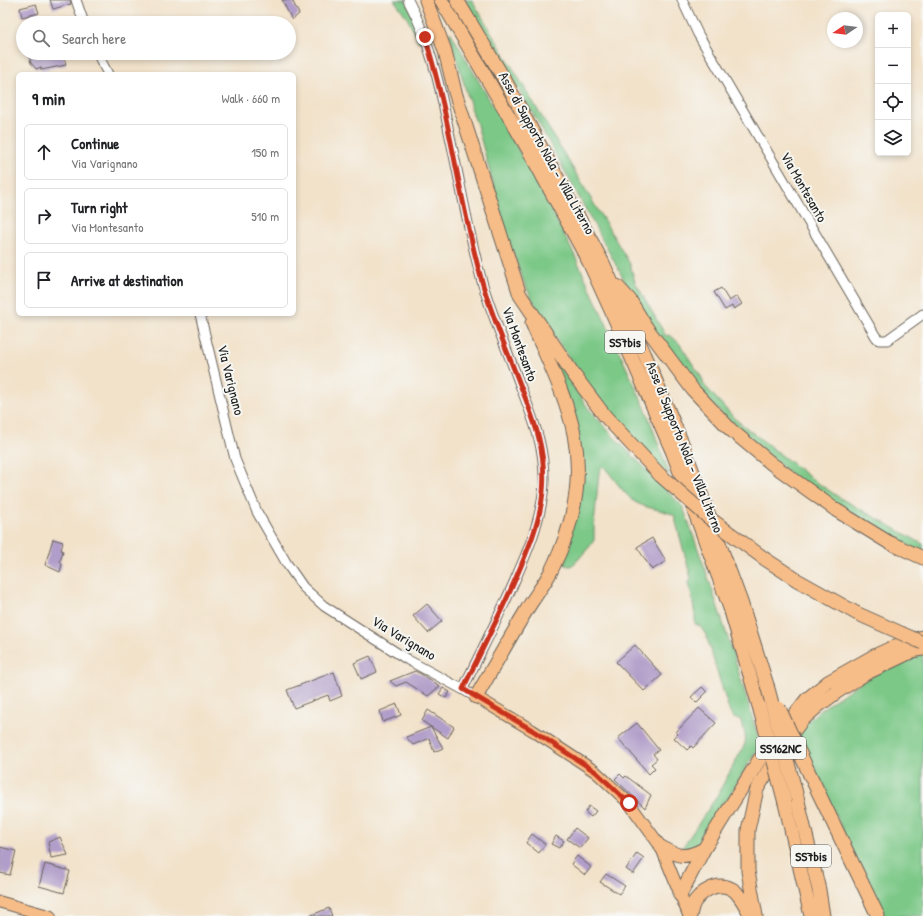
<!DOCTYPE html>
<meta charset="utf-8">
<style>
:root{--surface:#fff;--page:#f2f2f2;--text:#202124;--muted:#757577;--line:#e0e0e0}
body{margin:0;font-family:"Patrick Hand",sans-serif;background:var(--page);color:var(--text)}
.controls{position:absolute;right:12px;top:12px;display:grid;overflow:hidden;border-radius:6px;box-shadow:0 2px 6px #0003}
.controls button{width:36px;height:36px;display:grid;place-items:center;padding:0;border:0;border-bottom:1px solid var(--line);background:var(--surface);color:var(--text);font:20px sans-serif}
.compass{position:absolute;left:827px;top:12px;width:36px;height:36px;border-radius:50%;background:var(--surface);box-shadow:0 2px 6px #0003;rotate:257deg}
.stop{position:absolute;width:12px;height:12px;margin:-9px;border:3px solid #c8321e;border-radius:50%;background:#fff}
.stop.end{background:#c8321e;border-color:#fff;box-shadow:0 1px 4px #0008}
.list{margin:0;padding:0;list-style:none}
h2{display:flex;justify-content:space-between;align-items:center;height:52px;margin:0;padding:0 16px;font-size:17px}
h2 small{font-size:13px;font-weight:400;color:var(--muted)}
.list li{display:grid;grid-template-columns:26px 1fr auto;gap:12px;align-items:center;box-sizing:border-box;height:56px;margin:0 8px 8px;padding:0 8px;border:1px solid var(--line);border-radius:6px}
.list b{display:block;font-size:15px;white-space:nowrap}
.list p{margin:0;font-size:13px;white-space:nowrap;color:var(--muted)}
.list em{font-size:13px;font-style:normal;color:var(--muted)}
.icon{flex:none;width:22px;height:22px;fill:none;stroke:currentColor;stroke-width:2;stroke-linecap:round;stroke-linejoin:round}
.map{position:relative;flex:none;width:923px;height:916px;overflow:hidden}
.search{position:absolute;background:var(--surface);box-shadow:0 2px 6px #0003;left:16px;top:16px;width:280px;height:44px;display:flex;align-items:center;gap:10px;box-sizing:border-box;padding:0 14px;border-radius:22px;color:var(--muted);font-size:15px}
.panel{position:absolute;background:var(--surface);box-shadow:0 2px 6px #0003;left:16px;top:72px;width:280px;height:244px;border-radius:6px}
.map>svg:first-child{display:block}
</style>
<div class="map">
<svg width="923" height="916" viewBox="0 0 923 916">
<rect width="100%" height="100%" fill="#f6f6f2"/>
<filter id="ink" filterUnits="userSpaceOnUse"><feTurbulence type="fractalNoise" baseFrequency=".025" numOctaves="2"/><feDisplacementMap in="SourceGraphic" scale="8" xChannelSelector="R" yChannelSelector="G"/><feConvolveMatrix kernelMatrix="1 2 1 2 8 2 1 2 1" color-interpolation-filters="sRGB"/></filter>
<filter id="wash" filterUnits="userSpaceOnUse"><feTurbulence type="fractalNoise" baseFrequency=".012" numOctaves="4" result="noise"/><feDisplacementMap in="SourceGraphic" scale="16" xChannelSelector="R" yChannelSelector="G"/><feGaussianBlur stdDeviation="0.9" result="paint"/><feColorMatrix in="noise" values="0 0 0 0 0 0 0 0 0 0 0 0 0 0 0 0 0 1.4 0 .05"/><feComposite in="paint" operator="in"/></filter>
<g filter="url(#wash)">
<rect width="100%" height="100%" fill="#f2e2ca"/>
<!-- green -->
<path fill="#7cc887" stroke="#4c7252" d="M394,0H406L421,37L419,42L406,16Z
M465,0H472L630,264L635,282L666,336L670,335L679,343L702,378L704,385L735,419L812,479L840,498L923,544V553L886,534L795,478L715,407L646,320L538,122Z
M449,33H451L539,186L575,256L646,410L670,476L636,442L613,416L584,379L547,326L530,295L521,276L509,242L477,125L473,114Z
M550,352L588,408L613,436L683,507L708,577L736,663L760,744L701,844L695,849L680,851L715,799L744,746C748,737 743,728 740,719L733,718L729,710L706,635L700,626L695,624V615L689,582L691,578L674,515C661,509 647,509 635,502C626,497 611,474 603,466L601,468L599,473L594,525V540L591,545L576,562L571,566C565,566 563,563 561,557L581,469Z
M923,654V916H883L797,732L820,710L868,677Z"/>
<g id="blocks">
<!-- building -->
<path fill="#b19dc9" d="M50,0H70L71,4L53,9Z
M282,0H292L299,14L292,20Z
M36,4L39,13L22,17L20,8Z
M28,53H63L66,65L41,70V67L36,69L31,63Z
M721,288L729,301L737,296L742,304L734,309L732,306L725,310L714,292Z
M652,538L666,561L652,570L637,547Z
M53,539L63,542L61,550L63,551L60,562L62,564L60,572L45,565Z
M427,604L442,621L428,633L413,616Z
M635,645L662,675L644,691L616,662Z
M370,656L377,672L361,679L354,663Z
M415,671L421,674L440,686L428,696L406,682L396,686L390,681Z
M334,672L342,696L330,701L328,695L294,708L287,690Z
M702,687L707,692L696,703L691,697Z
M443,688L450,692L446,698L439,694Z
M397,704L401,715L383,722L380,711Z
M699,708L716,723L693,748L691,746L687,750L674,738L678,734L676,732Z
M428,710L454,727L448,738L431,727L443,748L434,752L429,738L413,745L406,737L431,727L422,721Z
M637,723L659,750L653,754L657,759L651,764L655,768L649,774L618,738Z
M620,774L624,778L626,776L651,795L645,808L615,779Z
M589,806L596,811L591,817L585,812Z
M575,828L588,838L580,848L567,839Z
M532,834L545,844L539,853L526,843Z
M556,836L564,841L559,848L551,844Z
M60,837L68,855L51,858L48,842Z
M0,847L16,851L10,875L0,873Z
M637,853L644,858L633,874L626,869Z
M577,856L591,867L585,875L571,864Z
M45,864L70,871L64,893L39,886Z
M606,874L625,886L619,894L600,882Z
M329,908L332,916H309Z"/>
</g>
</g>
<g filter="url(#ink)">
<use href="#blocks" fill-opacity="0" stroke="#676159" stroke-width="1"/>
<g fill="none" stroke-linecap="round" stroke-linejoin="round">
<defs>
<path id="minor" d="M76,0L84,23
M408,0C430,41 440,86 449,132C460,181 468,230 481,278C491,314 507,349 520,385C534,421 548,454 543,494C539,525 527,553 515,580C499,617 480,653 463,689
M682,0L698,34L876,337L879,340H887L923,314
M97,53L108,74
M200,314L235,459L257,512L287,564L303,587L324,606L408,660L460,688L476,697"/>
<path id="major" d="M476,697L532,730L596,772L629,803L661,847L689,916
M0,902L50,916"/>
<path id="highway" d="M426,0L445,51L455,92L520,295L574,375L605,416L660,475
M441,0L528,149L589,262L614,317L673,453L730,608L759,706
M457,0L506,82L603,263L645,355L684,448L741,602L767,685
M617,286L630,300L646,327L693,390L731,430L772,464L836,510L888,542L923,558
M765,559L797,580L856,613
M476,697C493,668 509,639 526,611C534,597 545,584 552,569C573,527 583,480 574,434C566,395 547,359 532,323
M810,775L878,916
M797,797L819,890L823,916
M785,803L811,916
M661,847C679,857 685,859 704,849L759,760L807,699L828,682L874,656L898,645L923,637
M680,895L704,849
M690,916C691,911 692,905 695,901C705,888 722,880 736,892C742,899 747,908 751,916
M756,916L748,871V830L757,789L787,740L802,720L818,706L837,692L865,674L913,651L923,649"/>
</defs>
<!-- minor casing -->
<use href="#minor" stroke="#676159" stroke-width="11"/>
<!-- major casing -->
<use href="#major" stroke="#676159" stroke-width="13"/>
<!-- highway casing -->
<use href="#highway" stroke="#676159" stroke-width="15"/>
<!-- minor -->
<use href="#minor" stroke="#fff" stroke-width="9"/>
<!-- major -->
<use href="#major" stroke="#f7bd88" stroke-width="11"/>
<!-- highway -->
<use href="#highway" stroke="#f7bd88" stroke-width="13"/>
<defs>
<path id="highway-bridge" d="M660,475L708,517L765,559
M856,613L923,643
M767,685L797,797
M759,706L785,803
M779,708L810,775"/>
</defs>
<!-- highway-bridge casing -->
<use href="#highway-bridge" stroke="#676159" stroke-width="15" stroke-linecap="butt"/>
<!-- highway-bridge -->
<use href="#highway-bridge" stroke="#f7bd88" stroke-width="13"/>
</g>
</g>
<g fill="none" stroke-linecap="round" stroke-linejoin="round" filter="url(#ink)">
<!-- route -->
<path stroke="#c8321e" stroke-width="5" d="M425,37C450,116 459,199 481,278C491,314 506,348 519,382C534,420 547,450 543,492C540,523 527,552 515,580C499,617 480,653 463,689L532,730L596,772L629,803"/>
</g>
<g text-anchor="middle" stroke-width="4" stroke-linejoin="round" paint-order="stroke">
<!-- shield labels -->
<g fill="#f6f6f2" stroke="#5d5d5c" stroke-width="1">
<rect x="605" y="331" width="40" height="22" rx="3"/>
<rect x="756" y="737" width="50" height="22" rx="3"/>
<rect x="791" y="845" width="40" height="22" rx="3"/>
</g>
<g font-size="13" font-weight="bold" fill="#1c1c1c">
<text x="625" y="347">SS7bis</text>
<text x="781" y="753">SS162NC</text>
<text x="811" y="861">SS7bis</text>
</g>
<!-- street labels -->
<g font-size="14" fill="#1c1c1c" stroke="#f6f6f2">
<text transform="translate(547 153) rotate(61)" y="5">Asse di Supporto Nola - Villa Literno</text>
<text transform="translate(804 187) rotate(60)" y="5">Via Montesanto</text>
<text transform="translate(520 344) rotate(70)" y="5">Via Montesanto</text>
<text transform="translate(231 380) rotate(76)" y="5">Via Varignano</text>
<text transform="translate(685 447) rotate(68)" y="5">Asse di Supporto Nola - Villa Literno</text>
<text transform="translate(404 638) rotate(31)" y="5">Via Varignano</text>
</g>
</g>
</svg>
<div class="controls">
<button>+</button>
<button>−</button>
<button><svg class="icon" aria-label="locate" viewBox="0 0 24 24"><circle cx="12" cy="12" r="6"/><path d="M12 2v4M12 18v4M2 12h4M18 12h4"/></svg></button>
<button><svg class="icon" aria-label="layers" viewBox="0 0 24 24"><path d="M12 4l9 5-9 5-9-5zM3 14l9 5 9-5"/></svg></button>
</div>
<svg class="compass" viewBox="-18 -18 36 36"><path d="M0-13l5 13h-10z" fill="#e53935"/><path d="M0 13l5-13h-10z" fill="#757577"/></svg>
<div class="stop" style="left:629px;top:803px"></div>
<div class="stop end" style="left:425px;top:37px"></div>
<div class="search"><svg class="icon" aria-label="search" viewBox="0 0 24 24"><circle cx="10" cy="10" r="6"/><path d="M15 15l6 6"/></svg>Search here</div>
<section class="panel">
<h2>9 min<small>Walk · 660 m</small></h2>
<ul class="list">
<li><svg class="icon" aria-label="ahead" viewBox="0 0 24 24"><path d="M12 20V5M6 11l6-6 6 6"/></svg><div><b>Continue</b><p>Via Varignano</p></div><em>150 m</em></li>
<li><svg class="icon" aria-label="right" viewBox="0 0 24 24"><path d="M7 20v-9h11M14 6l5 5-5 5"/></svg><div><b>Turn right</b><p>Via Montesanto</p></div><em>510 m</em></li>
<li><svg class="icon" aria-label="arrive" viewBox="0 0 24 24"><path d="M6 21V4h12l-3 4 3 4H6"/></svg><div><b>Arrive at destination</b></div></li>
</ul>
</section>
</div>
